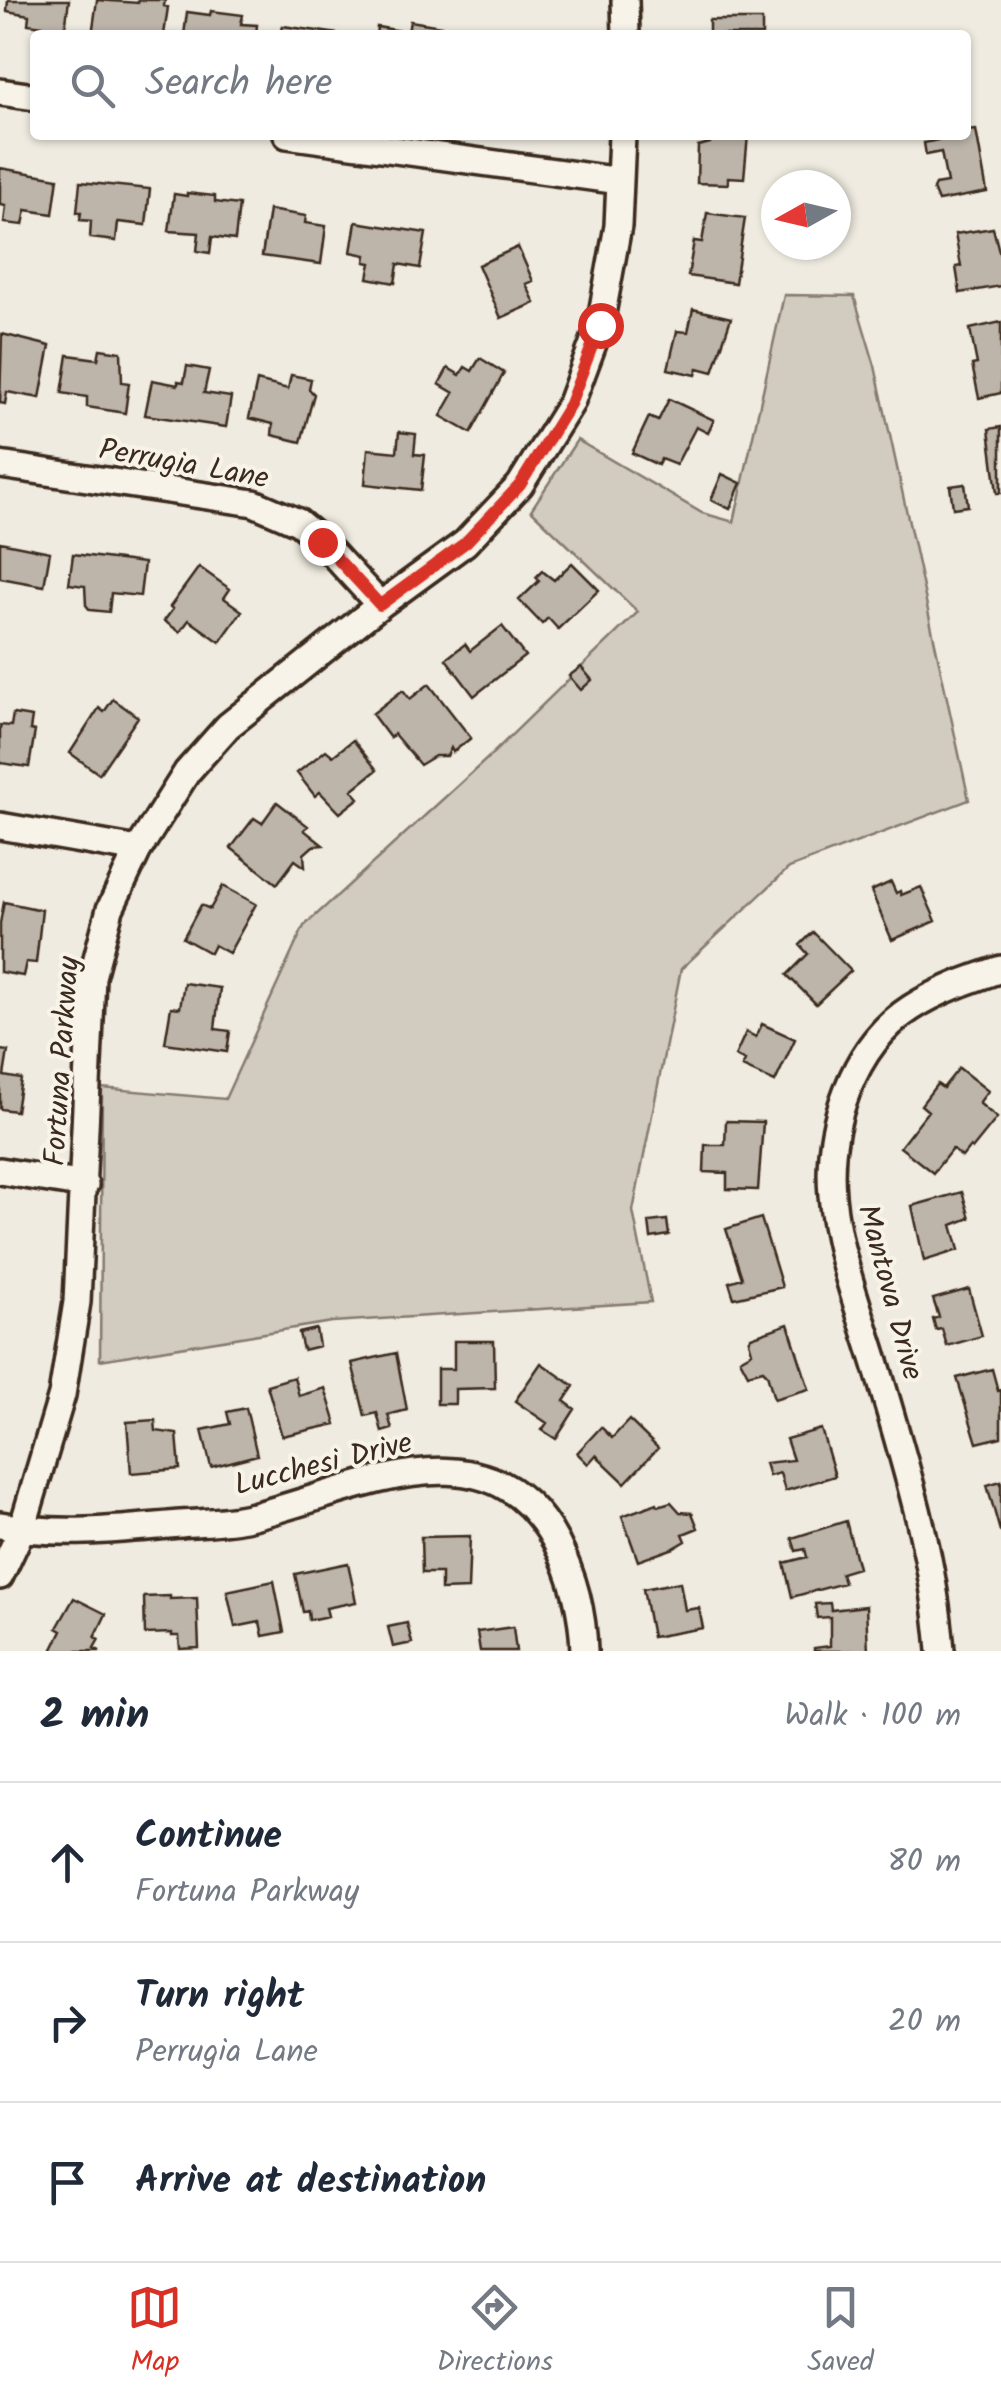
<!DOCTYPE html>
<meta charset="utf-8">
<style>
:root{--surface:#fff;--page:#f2f2f3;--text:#1f2937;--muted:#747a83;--line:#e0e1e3;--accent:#d93025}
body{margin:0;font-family:Kalam,sans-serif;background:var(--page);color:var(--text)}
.compass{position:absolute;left:761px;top:170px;width:90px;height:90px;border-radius:50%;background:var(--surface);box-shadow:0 2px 8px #0004;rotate:262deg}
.stop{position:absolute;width:30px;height:30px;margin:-22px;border:8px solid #d93025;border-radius:50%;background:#fff}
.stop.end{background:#d93025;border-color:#fff;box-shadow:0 2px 10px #0008}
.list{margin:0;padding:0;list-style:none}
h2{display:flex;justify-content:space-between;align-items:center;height:130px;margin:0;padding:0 40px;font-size:42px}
h2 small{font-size:32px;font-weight:400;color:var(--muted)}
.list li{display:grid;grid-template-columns:65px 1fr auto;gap:30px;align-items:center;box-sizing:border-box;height:160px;padding:0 40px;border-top:2px solid var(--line)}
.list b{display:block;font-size:38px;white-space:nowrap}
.list p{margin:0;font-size:32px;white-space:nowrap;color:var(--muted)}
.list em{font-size:32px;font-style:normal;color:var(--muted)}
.icon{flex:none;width:55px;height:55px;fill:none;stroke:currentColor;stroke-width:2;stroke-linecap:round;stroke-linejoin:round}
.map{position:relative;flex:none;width:1001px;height:1651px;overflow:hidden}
.search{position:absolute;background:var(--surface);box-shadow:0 2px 8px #0004;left:30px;right:30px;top:30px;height:110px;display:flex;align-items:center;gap:25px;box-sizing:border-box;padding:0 35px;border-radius:10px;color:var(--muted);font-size:38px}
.sheet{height:610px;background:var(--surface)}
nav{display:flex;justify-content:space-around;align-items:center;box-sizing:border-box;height:140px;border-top:2px solid var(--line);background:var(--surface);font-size:28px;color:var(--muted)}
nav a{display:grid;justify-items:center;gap:5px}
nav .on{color:var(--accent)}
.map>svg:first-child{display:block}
</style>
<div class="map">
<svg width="1001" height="1651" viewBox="0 0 1001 1651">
<rect width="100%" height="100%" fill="#efebe0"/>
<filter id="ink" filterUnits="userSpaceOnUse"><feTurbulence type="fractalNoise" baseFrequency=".01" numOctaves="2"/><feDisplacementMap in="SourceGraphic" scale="20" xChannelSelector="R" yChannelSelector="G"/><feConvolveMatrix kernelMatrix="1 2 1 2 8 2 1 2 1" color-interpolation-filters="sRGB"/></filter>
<g filter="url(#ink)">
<!-- green -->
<path fill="#d1cbc0" stroke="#867a6f" stroke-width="2.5" d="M784,295L854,296L875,366L969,800L789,868L681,969L633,1211L651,1302L332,1322L100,1360L102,1088L225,1099L304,926L489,757L638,612L531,510L577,440L702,513L734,522Z"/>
<!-- building -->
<path fill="#bdb5aa" stroke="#3b2a1e" stroke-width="2.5" d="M8,0H69L65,29L28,24L29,15L7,11Z
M97,0L138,3V0H165L164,6L168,7L164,35H92Z
M211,11L243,15L241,24L257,25L256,35H184L187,12L210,15Z
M709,20H762V35H709Z
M410,21L441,26L439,35H376L377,27L408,32Z
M283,26L339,34V35H281Z
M976,130L987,192L938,201L933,189L935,185L947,183L941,152L926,155L924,143L938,140L939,135H966V131Z
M710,135H748L744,178L728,177V184L697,183L698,146L710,143Z
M0,168L58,178L53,214L26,210L23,225L4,223L6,206L0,205Z
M80,182L150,189L146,225L118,222L116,241L90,238L91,221L80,220L81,212H77Z
M187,193L215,196V202L239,205L235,240L212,237L210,253L197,251L199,233L169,231L174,194L187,196Z
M269,210L306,216L305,223L326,226L321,264L262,256Z
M707,213L745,218L735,283L688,276L694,241L702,242Z
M356,222L426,233L420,268L398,264L395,283L368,278L371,263L365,262L366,255L351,252Z
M993,228L1001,259V286L960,293L956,267L961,266L955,234Z
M518,247L533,281L526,284L535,303L501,318L478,265Z
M693,309L731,318L713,372L698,368L696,375L668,369L677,331L688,332Z
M1001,322V393L979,398L972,365L977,364L970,329Z
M2,334L50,346L40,398L7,392L5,404L0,403Z
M100,349L121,352L122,382L129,383L125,413L87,407V397L62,393L68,355L98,359Z
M480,358L504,373L471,433L441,416L454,393L439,384L448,368L460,375L465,367L472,371Z
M187,366L209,370L204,393L231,397L226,427L145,415L152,380L178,385V381L184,382Z
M291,375L311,379L309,389L314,394L301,442L272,435L273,424L249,418L257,381L288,389Z
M669,399L714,420L708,433L696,427L676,465L661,459L658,465L632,453L649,417L658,421Z
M1001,427V493H997L989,429Z
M399,432L416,434L414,454L425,455L421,490L365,484L368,449L397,452Z
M722,474L741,483L730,509L711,500Z
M965,484L968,506L953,508L950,486Z
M0,542L50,552L44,586L0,578Z
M73,554L144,563L140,596L111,593L109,612L90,610L86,605L85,586L69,584Z
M572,563L599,590L558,629L548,618L542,624L519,600L539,581L536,577L542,571L554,580Z
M199,567L230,589L224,598L242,611L220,642L189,620L180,632L164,621L173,609L170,607Z
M502,626L525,656L474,696L446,659L465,644L470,651Z
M581,667L592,680L581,690L569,676Z
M429,684L471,738L453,752L451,748L447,756H435L420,765L394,734L390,738L372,714L403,690L410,699Z
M113,699L138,717L99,774L70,753L99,708L104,712Z
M13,714L32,717L30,730L35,731L29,767L0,763V725L11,726Z
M353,740L377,770L352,790L359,798L340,813L320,792L315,796L297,773L326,750L333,756Z
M277,802L308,826L304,830L323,845L313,846L304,854L305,867L295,860L277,884L231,848L254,818L262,823Z
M891,882L896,893L900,891L901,895L921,887L936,921L892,940L871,891Z
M223,886L256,904L229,953L214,945L210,953L183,938L201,905L210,909Z
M4,902L42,910L36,963L26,962L23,976L0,972V923Z
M813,932L851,971L816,1004L787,975L808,954L800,945Z
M184,983L220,988L215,1029L230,1031L227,1052L165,1043L171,1007L180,1008Z
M762,1024L795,1039L775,1082L742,1067L745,1061L735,1056L746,1032L756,1037Z
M0,1050L8,1051L4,1076L21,1079L16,1111L0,1109Z
M959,1068L988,1091L979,1103L997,1118L972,1149L970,1147L962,1157L952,1149L933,1173L900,1147L928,1111L921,1105L937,1084L943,1088Z
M726,1121L763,1122L758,1190L727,1189V1173L704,1172L705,1145H725Z
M962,1192L970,1218L952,1225L959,1250L924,1261L912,1206Z
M761,1218L782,1287L734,1298L729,1282L742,1278L726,1229Z
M667,1220L669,1235L651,1238L649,1222Z
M969,1289L982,1336L947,1346L942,1329L936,1330L933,1319L939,1317L933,1299Z
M788,1324L809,1389L774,1399L767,1374L763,1370L748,1374L740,1359L752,1352L749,1341L751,1337Z
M316,1329L319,1346L303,1350L299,1333Z
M454,1341H494L495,1388L455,1389V1404H437V1369H454Z
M396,1353L407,1410L388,1415L392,1429L382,1432L377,1413L365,1416L352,1363Z
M541,1363L574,1386L564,1401L575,1409L556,1439L542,1430L547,1423L515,1401Z
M992,1369L998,1391L1001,1390V1437L977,1443L957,1378Z
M294,1377L299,1396L325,1388L336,1424L282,1436L267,1385Z
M246,1408L257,1455L211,1467L202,1430L230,1424L227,1412Z
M155,1420L156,1431L177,1434L180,1469L131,1473L127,1422Z
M629,1420L658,1448L625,1483L596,1455L588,1464L577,1453L601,1427L612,1438Z
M821,1429L835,1476L785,1491L780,1473L769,1476L765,1463L793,1460L786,1439Z
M1001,1481V1530L1000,1531L987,1485Z
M671,1502L680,1512L692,1513L698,1528L683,1534L686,1541L674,1548L638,1561L622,1516L657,1503L658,1506Z
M846,1521L858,1568L841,1573L844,1583L792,1597L784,1563L807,1557L805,1549L796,1551L792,1538Z
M470,1536L468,1589L441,1590V1573H422L421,1537Z
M348,1563L356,1602L326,1608L328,1616L309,1620L308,1611L303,1612L295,1574Z
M274,1581L284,1632L263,1636L260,1622L235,1627L227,1591Z
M680,1582L685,1610L699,1608L703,1628L652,1637L643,1589Z
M170,1596V1599L197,1598L199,1648L180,1649L179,1636H172V1633L145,1634L144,1597Z
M74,1598L106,1614L95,1637L99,1639L94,1648L100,1651H52L62,1631L57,1628Z
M830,1603L831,1610L866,1606L868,1651H814V1648L830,1646V1617L817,1618L815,1604Z
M407,1623L412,1643L393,1647L388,1627Z
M513,1627L516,1651H480L477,1632Z"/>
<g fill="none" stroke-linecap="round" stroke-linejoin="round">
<defs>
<path id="minor" d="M625,0L626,35
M0,92L35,97
M287,135L620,181
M0,465L254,503L298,522L322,542L380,605
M0,826L138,850
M0,1171L85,1185
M0,1525C60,1537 121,1529 181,1524C204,1522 228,1522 249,1517C352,1493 489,1415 556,1542C573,1575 583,1614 584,1651
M0,1576L22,1529L62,1395L77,1302L92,977L110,909L138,850L187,772L228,726L380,605L465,543L520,485L571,403L600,325L618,226L622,135
M941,1651C934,1555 905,1463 878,1371C861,1314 837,1254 832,1195C826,1128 852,1046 911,1008C939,990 969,980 1001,969"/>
</defs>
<!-- minor casing -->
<use href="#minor" stroke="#3b2a1e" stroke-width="32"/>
<!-- minor -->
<use href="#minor" stroke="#f7f3e8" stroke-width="25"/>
</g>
</g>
<g fill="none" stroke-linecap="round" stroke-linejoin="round" filter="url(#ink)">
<!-- route -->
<path stroke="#d93025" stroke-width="12" d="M322,542L380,605L465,543L520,485L570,404L600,325"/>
</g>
<g text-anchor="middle" stroke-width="8" stroke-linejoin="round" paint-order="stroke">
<!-- street labels -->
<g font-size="30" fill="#3b2a1e" stroke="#f7f3e8">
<text transform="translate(184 463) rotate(10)" y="10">Perrugia Lane</text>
<text transform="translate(61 1061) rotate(-86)" y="10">Fortuna Parkway</text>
<text transform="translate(891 1292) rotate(75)" y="10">Mantova Drive</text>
<text transform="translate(323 1463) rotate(-14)" y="10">Lucchesi Drive</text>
</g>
</g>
</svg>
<svg class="compass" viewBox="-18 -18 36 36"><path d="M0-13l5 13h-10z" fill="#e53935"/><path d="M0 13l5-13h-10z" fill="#747a83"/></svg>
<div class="stop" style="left:600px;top:325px"></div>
<div class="stop end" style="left:322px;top:542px"></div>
<div class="search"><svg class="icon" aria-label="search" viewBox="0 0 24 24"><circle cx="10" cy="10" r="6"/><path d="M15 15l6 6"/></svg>Search here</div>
</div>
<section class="sheet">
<h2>2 min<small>Walk · 100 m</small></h2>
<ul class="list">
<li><svg class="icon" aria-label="ahead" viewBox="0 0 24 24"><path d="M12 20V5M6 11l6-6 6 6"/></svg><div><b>Continue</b><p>Fortuna Parkway</p></div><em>80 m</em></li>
<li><svg class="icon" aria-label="right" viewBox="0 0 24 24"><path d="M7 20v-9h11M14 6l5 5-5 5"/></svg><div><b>Turn right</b><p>Perrugia Lane</p></div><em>20 m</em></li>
<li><svg class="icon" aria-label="arrive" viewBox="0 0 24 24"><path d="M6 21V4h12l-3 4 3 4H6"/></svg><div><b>Arrive at destination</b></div></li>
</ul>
</section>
<nav>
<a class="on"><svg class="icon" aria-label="map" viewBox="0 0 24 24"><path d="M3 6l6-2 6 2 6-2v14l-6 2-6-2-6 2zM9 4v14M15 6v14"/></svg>Map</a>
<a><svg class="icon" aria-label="directions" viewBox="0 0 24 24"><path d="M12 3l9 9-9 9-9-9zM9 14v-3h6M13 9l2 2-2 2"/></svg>Directions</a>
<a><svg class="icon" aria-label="saved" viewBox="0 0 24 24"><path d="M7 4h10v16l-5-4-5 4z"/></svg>Saved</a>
</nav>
